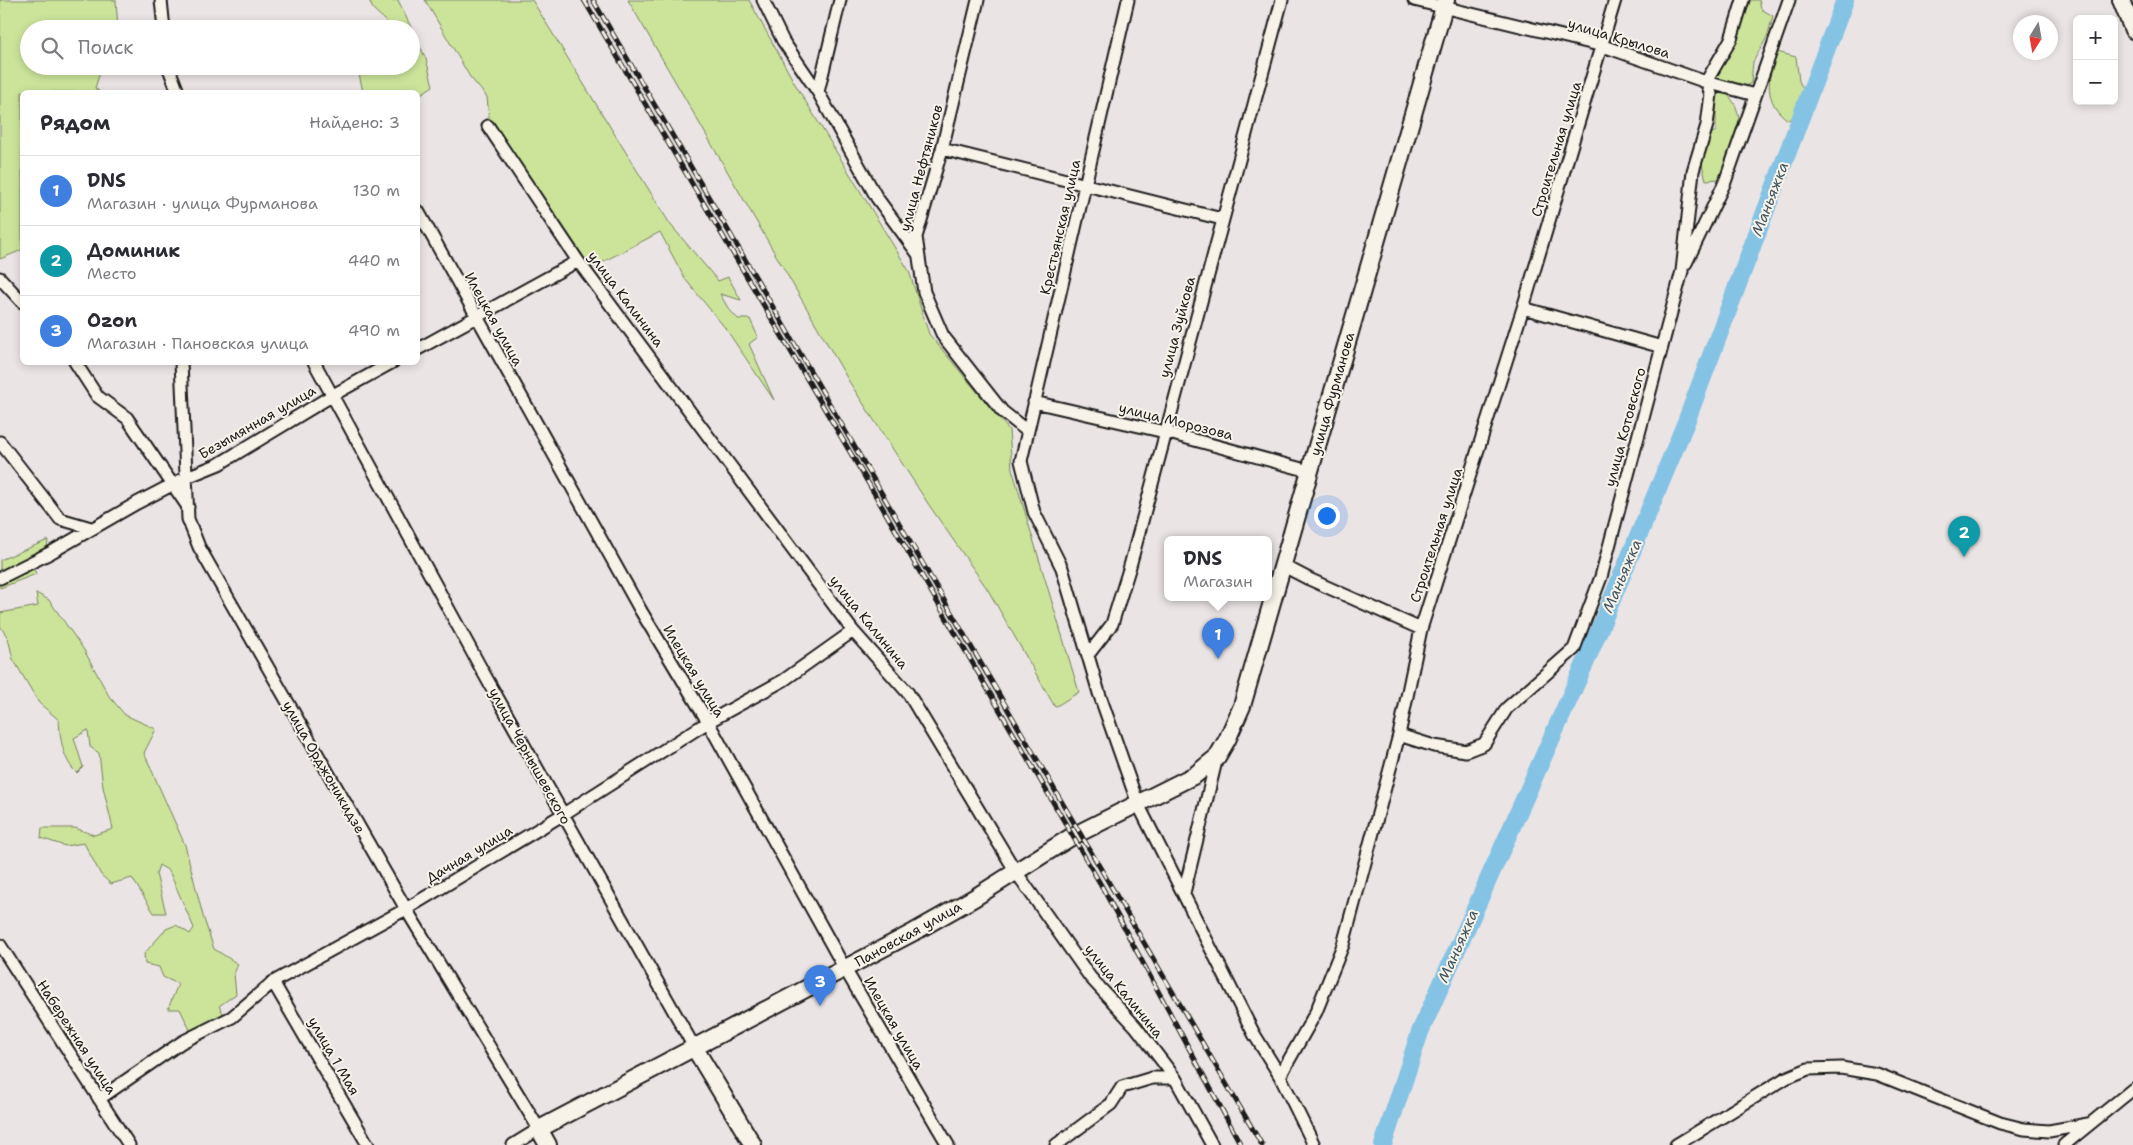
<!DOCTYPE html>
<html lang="ru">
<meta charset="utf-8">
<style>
:root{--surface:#fff;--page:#f2f2f3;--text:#2b2b33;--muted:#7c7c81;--line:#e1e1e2;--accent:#b45309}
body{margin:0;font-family:"Shantell Sans",sans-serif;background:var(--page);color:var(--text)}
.controls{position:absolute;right:15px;top:15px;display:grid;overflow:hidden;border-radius:8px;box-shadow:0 2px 8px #0003}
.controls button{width:45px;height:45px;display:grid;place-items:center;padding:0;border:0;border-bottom:1px solid var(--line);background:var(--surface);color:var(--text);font:25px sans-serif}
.compass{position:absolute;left:2013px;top:15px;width:45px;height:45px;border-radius:50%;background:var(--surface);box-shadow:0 2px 8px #0003;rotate:191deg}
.you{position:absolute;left:1326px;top:515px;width:18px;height:18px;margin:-12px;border:4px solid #fff;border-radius:50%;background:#1a73e8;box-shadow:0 0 0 8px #1a73e833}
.badge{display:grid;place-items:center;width:32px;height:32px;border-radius:50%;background:var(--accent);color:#fff;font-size:16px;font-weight:700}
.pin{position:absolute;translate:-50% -41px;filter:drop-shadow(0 1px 2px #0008)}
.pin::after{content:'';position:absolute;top:26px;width:18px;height:15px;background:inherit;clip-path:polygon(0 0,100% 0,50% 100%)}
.popup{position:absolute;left:1164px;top:536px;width:108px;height:65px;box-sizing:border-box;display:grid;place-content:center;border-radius:8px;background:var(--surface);filter:drop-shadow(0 1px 4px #0005);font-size:16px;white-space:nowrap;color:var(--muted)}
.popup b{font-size:19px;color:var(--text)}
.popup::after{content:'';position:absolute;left:50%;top:100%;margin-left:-10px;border:10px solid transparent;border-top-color:var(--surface)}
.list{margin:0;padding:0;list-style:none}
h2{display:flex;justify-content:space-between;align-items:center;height:65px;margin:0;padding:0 20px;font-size:21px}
h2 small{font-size:16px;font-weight:400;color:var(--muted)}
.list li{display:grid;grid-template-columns:32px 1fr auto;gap:15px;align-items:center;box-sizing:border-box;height:70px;padding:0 20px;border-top:1px solid var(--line)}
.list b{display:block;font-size:19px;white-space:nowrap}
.list p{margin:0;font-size:16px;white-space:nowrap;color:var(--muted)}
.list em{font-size:16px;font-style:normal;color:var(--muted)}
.icon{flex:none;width:28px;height:28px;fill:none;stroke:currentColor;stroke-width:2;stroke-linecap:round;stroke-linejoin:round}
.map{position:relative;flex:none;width:2133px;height:1145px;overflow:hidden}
.search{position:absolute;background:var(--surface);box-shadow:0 2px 8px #0003;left:20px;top:20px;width:400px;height:55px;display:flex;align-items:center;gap:12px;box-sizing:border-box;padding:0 18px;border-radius:28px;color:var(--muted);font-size:19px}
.panel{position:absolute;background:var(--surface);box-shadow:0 2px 8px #0003;left:20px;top:90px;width:400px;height:275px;border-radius:8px}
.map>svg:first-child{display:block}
</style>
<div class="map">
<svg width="2133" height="1145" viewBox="0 0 2133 1145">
<rect width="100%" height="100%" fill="#ebe4e5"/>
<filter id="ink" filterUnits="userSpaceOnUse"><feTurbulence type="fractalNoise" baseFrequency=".02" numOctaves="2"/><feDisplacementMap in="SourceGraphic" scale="10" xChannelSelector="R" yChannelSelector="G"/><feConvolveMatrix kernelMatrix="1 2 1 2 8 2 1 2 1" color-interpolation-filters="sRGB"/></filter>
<g filter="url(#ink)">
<!-- green -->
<path fill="#cbe49a" stroke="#74805b" d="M0,0H116L118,29H29V66H102L95,88L100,92H22V250L0,259Z
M369,0H398L426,59L433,86L418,96V92H363L359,74L361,66H411V29H384L386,21L373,9Z
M425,0H532L670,224L718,281L728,277L741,300L720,294L728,308L738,319H750L758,337L749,344L774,400L726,329L685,279L660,232L591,268L489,117L487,97L470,77Z
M628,0H749L795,84L909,271L929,334L1009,430L1012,469L1079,692L1055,707L988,590L929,505L850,383Z
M1749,0H1759L1761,9L1773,16L1767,37L1753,62L1751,83L1729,96C1732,100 1736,105 1737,110C1744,129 1728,163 1719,179L1706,180L1700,157L1707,136L1716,131V75L1728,56Z
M1777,52L1796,57L1799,81L1806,95L1797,116L1788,120C1763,102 1767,77 1777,52Z
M48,540L47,548L0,572V560Z
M34,569L36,574L0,588V581Z
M36,593L49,600L84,650L109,696L125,715L156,729L144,753L185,845L203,916L214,949L238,964L234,974L236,994L219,1006L224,1015L191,1032L180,1009H168L178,984L163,977L159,967L145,964L144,954L166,929L176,925L190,934L194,928L169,871L159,865L156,874L166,913H154L132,878L111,884L101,875L84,843L65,846L41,838L42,828H75L94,835L113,829L103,787L99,753L90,747L88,730L74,738L83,767L77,773C63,761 60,738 59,720L39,703L13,659L8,638L0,626V613L38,606Z"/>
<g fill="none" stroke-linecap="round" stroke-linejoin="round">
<!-- river -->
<path stroke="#85c3e5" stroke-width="18" d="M1383,1145L1420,1032L1587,659L1686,422L1845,0"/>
<defs>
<path id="street" d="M161,0L164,29
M763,0L783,41L818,92L877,198L918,254
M978,0L942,149L916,237L924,292L943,336L1002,411L1027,431
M1128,0L1021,461L1034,512L1062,568L1099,693L1138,804L1254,1034L1280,1076L1314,1145
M1414,0L1603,46L1706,82L1755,95
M168,66L178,92
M818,92L840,0
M488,126L578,261L853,631L908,693L1016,872L1090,977L1136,1027L1175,1078L1212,1145
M942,149L1222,219
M418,211L641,611L708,722L845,969L948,1145
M1686,263L1725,182L1789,0
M0,278L22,302
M1523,308L1662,347
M418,349L578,261
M75,362L97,396L127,418L188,507
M181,362L188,519L199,547L406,909L539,1129L513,1145
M314,362L483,672L694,1047
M1034,402L1165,432L1309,471
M0,442L60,519L91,528
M1282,565L1309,579L1421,629
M0,578L50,553L137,503L187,477L219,464L333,395L393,362
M1088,655L1112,624L1130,566L1282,0
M1399,735L1434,746L1466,751L1484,744L1507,708L1574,649L1601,577L1682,271L1693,171L1707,125L1711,94L1706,82L1731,39L1743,0
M1184,893L1217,757
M0,945L129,1145
M273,982L368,1145
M1280,1076L1316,1012L1343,945L1399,735L1421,629L1523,308L1615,0
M99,1099L182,1042L232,1017L273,982L406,909L562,815L708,722L784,680L853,631
M1056,1145L1111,1104L1122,1087L1152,1078H1175
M1676,1145L1786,1078L1808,1069L1841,1068L1877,1074L2000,1123L2024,1129L2049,1131L2088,1124
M2064,1145L2133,1089"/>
<path id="secondary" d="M2121,0L2133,30
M694,1047L753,1145
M548,1145L539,1129L914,932L974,898L1071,837L1195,775L1217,757L1227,740L1242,706L1446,0"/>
</defs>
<!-- street casing -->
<use href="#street" stroke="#1c1c1c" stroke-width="15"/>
<!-- secondary casing -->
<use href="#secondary" stroke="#1c1c1c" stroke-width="20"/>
<!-- street -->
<use href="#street" stroke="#f7f3e8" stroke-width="11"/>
<!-- secondary -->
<use href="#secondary" stroke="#f7f3e8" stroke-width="16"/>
<defs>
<path id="rail" d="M584,0L870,486L1101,885L1241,1145
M593,0C817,381 1039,763 1262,1145"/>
</defs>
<!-- rail casing -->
<use href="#rail" stroke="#1c1c1c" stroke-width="5"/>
<!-- rail -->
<use href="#rail" stroke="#f7f3e8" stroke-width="3" stroke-dasharray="9" stroke-linecap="butt"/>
</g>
</g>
<g text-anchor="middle" stroke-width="4" stroke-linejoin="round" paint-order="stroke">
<!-- street labels -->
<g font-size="14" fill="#1c1c1c" stroke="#f7f3e8">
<text transform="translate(1619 38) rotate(17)" y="5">улица Крылова</text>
<text transform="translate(1556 149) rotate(-73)" y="5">Строительная улица</text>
<text transform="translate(921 168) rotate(-75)" y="5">улица Нефтяников</text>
<text transform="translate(1060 227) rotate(-77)" y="5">Крестьянская улица</text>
<text transform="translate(626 299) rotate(53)" y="5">улица Калинина</text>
<text transform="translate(494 319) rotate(61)" y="5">Илецкая улица</text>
<text transform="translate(1177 327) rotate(-75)" y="5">улица Зуйкова</text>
<text transform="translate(1332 394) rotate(-74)" y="5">улица Фурманова</text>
<text transform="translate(1176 421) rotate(14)" y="5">улица Морозова</text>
<text transform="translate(257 422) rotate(-30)" y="5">Безымянная улица</text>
<text transform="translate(1625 427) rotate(-75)" y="5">улица Котовского</text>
<text transform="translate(1436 535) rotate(-72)" y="5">Строительная улица</text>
<text transform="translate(869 622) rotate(51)" y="5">улица Калинина</text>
<text transform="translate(694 671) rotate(59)" y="5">Илецкая улица</text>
<text transform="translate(530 756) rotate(61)" y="5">улица Чернышевского</text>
<text transform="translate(324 767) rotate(60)" y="5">улица Орджоникидзе</text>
<text transform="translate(469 854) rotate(-31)" y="5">Дачная улица</text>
<text transform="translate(908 934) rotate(-29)" y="5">Пановская улица</text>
<text transform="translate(1124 991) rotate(51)" y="5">улица Калинина</text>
<text transform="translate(894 1023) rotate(60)" y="5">Илецкая улица</text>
<text transform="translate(77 1037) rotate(57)" y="5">Набережная улица</text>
<text transform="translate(334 1056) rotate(60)" y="5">улица 1 Мая</text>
</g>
<!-- water labels -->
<g font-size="15" font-style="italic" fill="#415662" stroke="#f7f3e8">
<text transform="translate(1770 199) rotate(-69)" y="5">Маньяжка</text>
<text transform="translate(1622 576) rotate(-67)" y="5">Маньяжка</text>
<text transform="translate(1458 946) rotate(-66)" y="5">Маньяжка</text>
</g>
</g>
</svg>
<div class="controls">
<button>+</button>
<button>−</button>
</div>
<svg class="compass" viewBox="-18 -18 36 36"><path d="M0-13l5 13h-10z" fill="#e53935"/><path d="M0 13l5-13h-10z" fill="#7c7c81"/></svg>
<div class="you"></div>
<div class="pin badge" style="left:1218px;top:659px;background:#3f7fe0">1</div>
<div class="popup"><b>DNS</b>Магазин</div>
<div class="pin badge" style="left:1964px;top:557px;background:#0f9aa8">2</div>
<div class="pin badge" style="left:820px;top:1006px;background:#3f7fe0">3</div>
<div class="search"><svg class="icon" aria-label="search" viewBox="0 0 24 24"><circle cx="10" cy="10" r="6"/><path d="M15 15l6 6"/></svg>Поиск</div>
<section class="panel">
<h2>Рядом<small>Найдено: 3</small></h2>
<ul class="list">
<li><span class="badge" style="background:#3f7fe0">1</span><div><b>DNS</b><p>Магазин · улица Фурманова</p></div><em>130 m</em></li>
<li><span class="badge" style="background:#0f9aa8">2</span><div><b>Доминик</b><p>Место</p></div><em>440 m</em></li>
<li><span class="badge" style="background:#3f7fe0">3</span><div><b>Ozon</b><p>Магазин · Пановская улица</p></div><em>490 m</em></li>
</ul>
</section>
</div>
